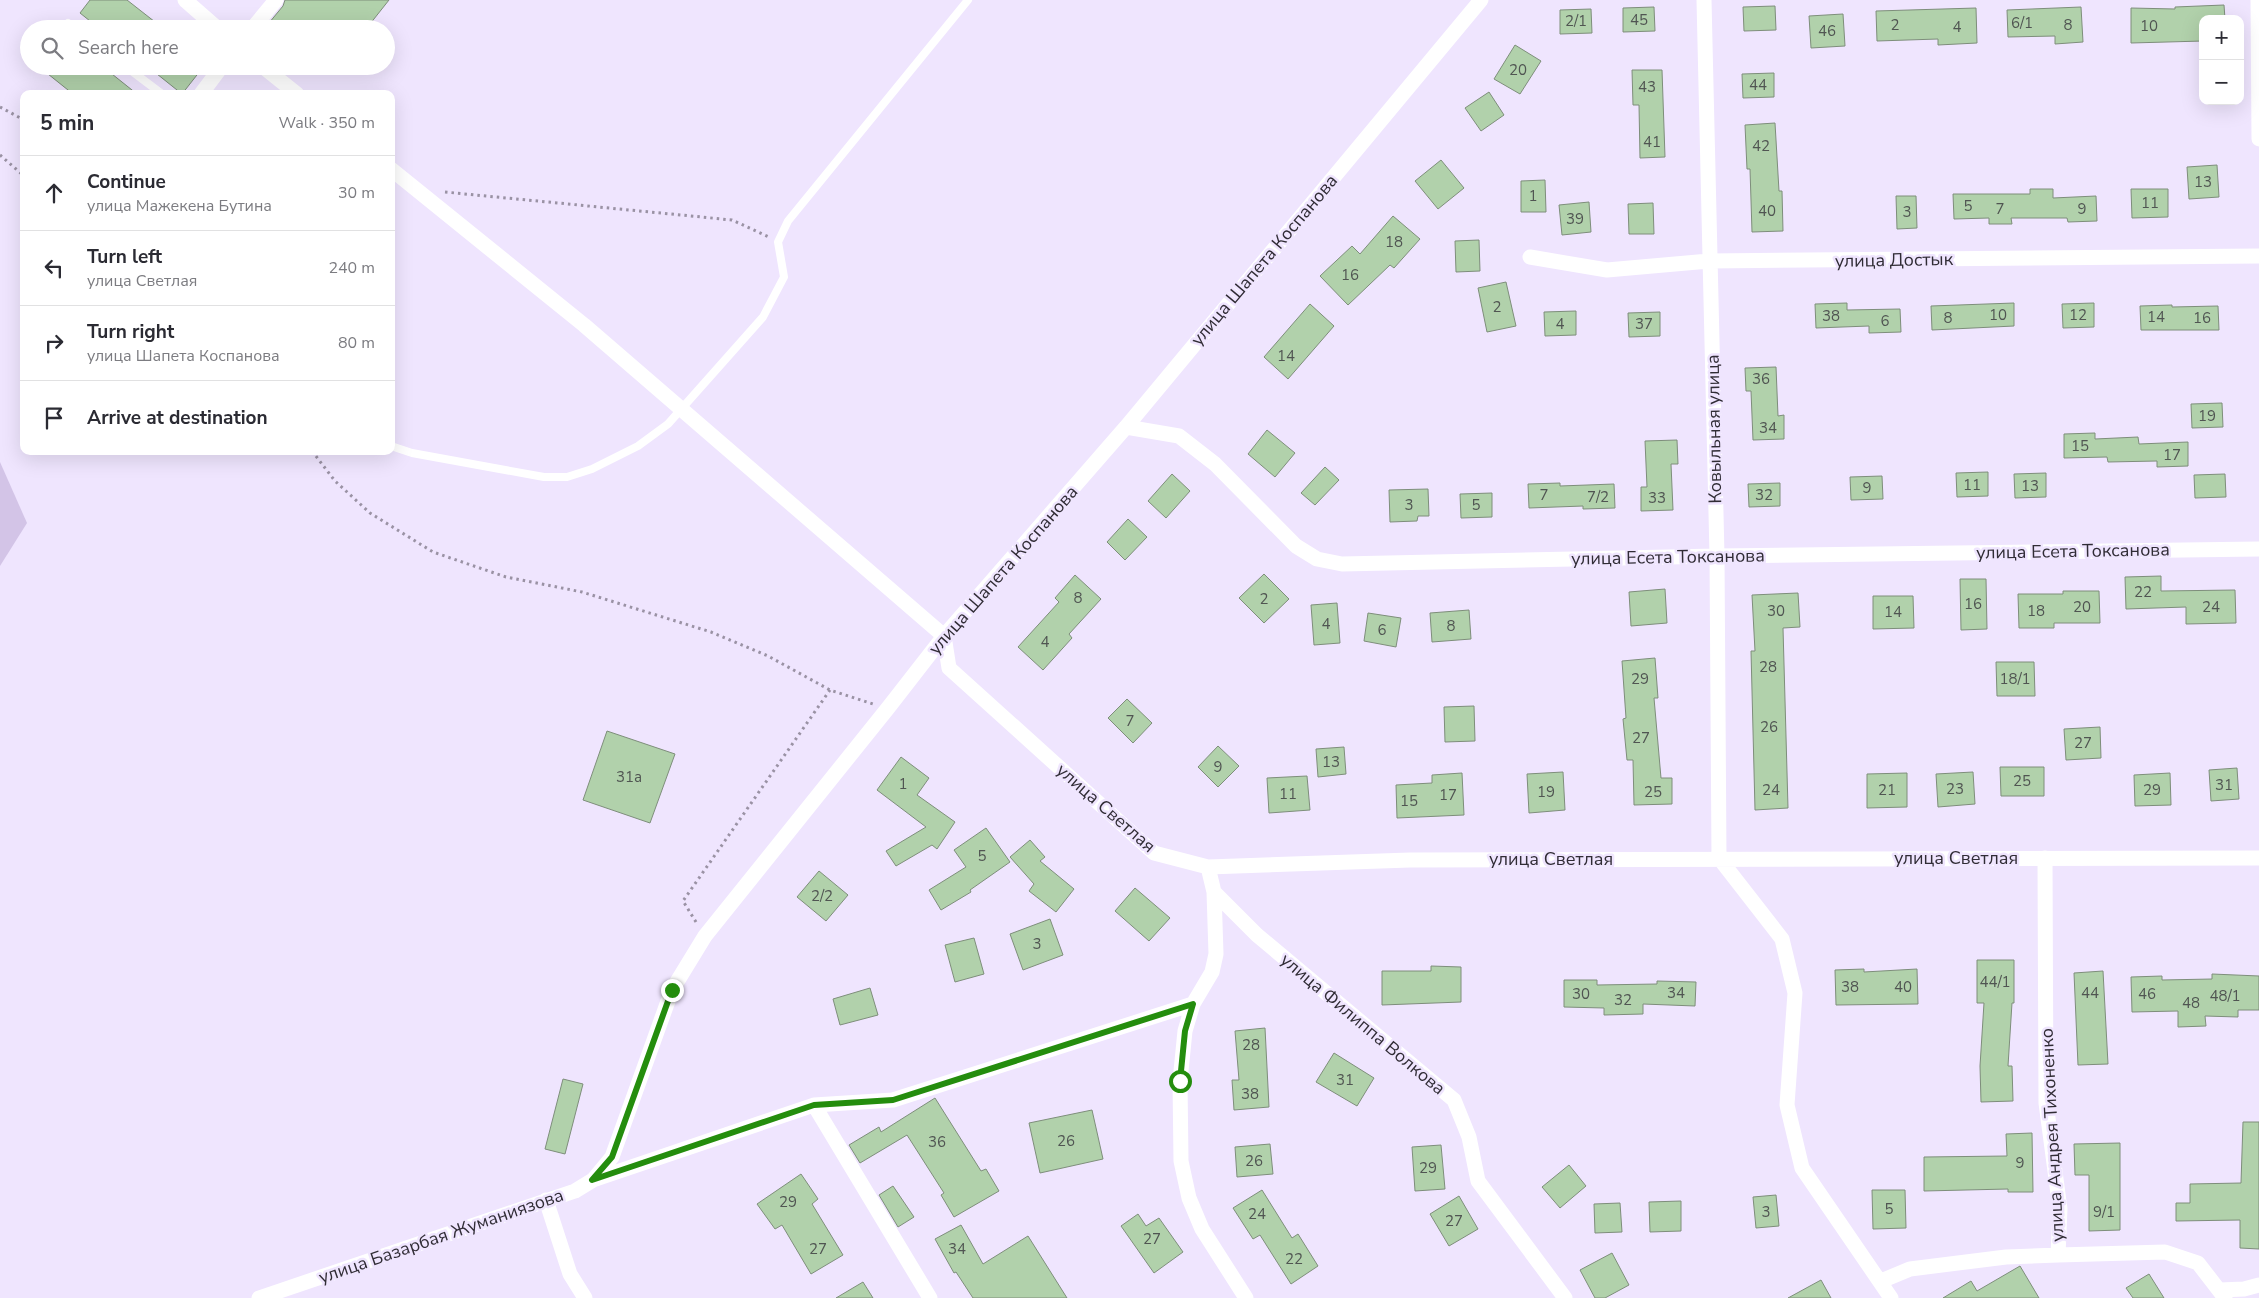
<!DOCTYPE html>
<meta charset="utf-8">
<style>
:root{--surface:#fff;--page:#f7f7f7;--text:#2b2b33;--muted:#7c7c81;--line:#e1e1e2}
body{margin:0;font-family:"Nunito Sans",sans-serif;background:var(--page);color:var(--text)}
.controls{position:absolute;right:15px;top:15px;display:grid;overflow:hidden;border-radius:10px;box-shadow:0 5px 20px #0002}
.controls button{width:45px;height:45px;display:grid;place-items:center;padding:0;border:0;border-bottom:1px solid var(--line);background:var(--surface);color:var(--text);font:25px sans-serif}
.stop{position:absolute;width:15px;height:15px;margin:-11px;border:4px solid #248d0d;border-radius:50%;background:#fff}
.stop.end{background:#248d0d;border-color:#fff;box-shadow:0 1px 5px #0008}
.list{margin:0;padding:0;list-style:none}
h2{display:flex;justify-content:space-between;align-items:center;height:65px;margin:0;padding:0 20px;font-size:21px}
h2 small{font-size:16px;font-weight:400;color:var(--muted)}
.list li{display:grid;grid-template-columns:32px 1fr auto;gap:15px;align-items:center;box-sizing:border-box;height:75px;padding:0 20px;border-top:1px solid var(--line)}
.list b{display:block;font-size:19px;white-space:nowrap}
.list p{margin:0;font-size:16px;white-space:nowrap;color:var(--muted)}
.list em{font-size:16px;font-style:normal;color:var(--muted)}
.icon{flex:none;width:28px;height:28px;fill:none;stroke:currentColor;stroke-width:2;stroke-linecap:round;stroke-linejoin:round}
.map{position:relative;flex:none;width:2259px;height:1298px;overflow:hidden}
.search{position:absolute;background:var(--surface);box-shadow:0 5px 20px #0002;left:20px;top:20px;width:375px;height:55px;display:flex;align-items:center;gap:12px;box-sizing:border-box;padding:0 18px;border-radius:28px;color:var(--muted);font-size:19px}
.panel{position:absolute;background:var(--surface);box-shadow:0 5px 20px #0002;left:20px;top:90px;width:375px;height:365px;border-radius:10px}
.map>svg:first-child{display:block}
</style>
<div class="map">
<svg width="2259" height="1298" viewBox="0 0 2259 1298">
<rect width="100%" height="100%" fill="#efe5fe"/>
<!-- green -->
<path fill="#d3c4e7" d="M0,462L27,523L0,566Z"/>
<!-- building -->
<path fill="#b1d1ab" stroke="#7e8e7b" d="M90,0H127L164,29H100L80,13Z
M285,0H389L366,29H264L283,6Z
M2224,5L2225,19H2203V41L2131,43V8L2175,9V7Z
M1775,6L1776,30L1744,31L1743,7Z
M1654,7L1655,31L1623,32V8Z
M2081,7L2083,42L2055,44V36L2008,37L2007,10Z
M1976,8L1977,43L1938,45V39L1877,41L1876,11Z
M1591,9L1592,33L1560,34V10Z
M1843,14L1845,46L1811,48L1809,16Z
M1515,45L1541,61L1520,94L1494,79Z
M38,66H102L137,94H73Z
M147,66H204L182,94Z
M1632,70H1662L1665,157L1640,158L1639,105H1633Z
M1774,73V97L1743,98L1742,74Z
M1489,92L1504,115L1481,131L1465,108Z
M1775,123L1779,191H1782L1783,231L1752,232L1750,169H1747L1745,125Z
M1441,160L1464,188L1438,209L1415,181Z
M2217,165L2219,197L2189,199L2187,167Z
M1545,180L1546,212H1521V181Z
M2030,189H2053V198L2096,196L2097,221L2068,222L2067,218H2011L2012,224H1989V218L1954,219L1953,194H2030Z
M2131,189H2168V217L2132,218Z
M1896,196H1916L1917,228L1897,229Z
M1589,202L1591,232L1562,235L1559,205Z
M1653,203L1654,234H1629L1628,204Z
M1393,216L1420,239L1394,268L1390,265L1348,305L1320,276L1352,246L1360,254Z
M1479,240L1480,271L1456,272L1455,241Z
M1506,282L1516,326L1487,332L1478,288Z
M1847,303V310L1900,309L1901,332L1869,333V326L1816,328L1815,304Z
M2014,303V326L1932,330L1931,306Z
M2094,303V327L2063,328L2062,304Z
M1310,304L1334,326L1288,379L1264,357Z
M2172,305V307L2218,306L2219,330H2141L2140,306Z
M1576,311V335L1545,336L1544,312Z
M1660,312V336L1629,337L1628,313Z
M1776,367L1778,416L1784,415V439L1753,440L1751,391H1746L1745,368Z
M2222,403L2223,427L2192,428L2191,404Z
M1267,430L1295,453L1275,477L1248,454Z
M2095,433V439L2138,437L2139,444L2188,442V466L2157,467V461L2108,462L2107,457L2064,458V434Z
M1677,440L1678,464H1671L1673,510L1641,511V487H1647L1645,441Z
M1325,467L1339,480L1315,505L1301,493Z
M1988,472V496L1957,497L1956,473Z
M2046,473V497L2015,498L2014,474Z
M1172,474L1190,491L1166,518L1148,501Z
M2225,474L2226,497L2195,498L2194,475Z
M1882,476L1883,499L1851,500L1850,477Z
M1560,483V486L1614,484L1615,508L1583,509V506L1529,508L1528,484Z
M1780,483V506L1749,507L1748,484Z
M1428,489L1429,516H1418L1417,521L1390,522L1389,490Z
M1492,493V517L1461,518L1460,494Z
M1128,519L1147,537L1125,560L1107,542Z
M1264,574L1289,599L1264,623L1239,598Z
M1075,575L1101,599L1069,634L1072,638L1043,670L1018,647L1059,602L1055,598Z
M2161,576V591L2235,590L2236,623L2186,624V607L2126,609L2125,577Z
M1960,579H1986L1987,629L1961,630Z
M1665,589L1667,623L1631,626L1629,592Z
M2063,591H2099L2100,623H2054V628H2019L2018,594H2063Z
M1798,593L1800,627L1783,628L1788,808L1755,810L1751,651H1755L1752,595Z
M1873,596H1913L1914,628L1873,629Z
M1337,603L1340,643L1314,645L1311,605Z
M1469,610L1471,639L1432,642L1430,613Z
M1368,613L1401,618L1396,647L1364,641Z
M1655,658L1658,698H1654L1661,778H1672V804L1634,805L1633,760H1627L1623,719L1626,718L1622,661Z
M1996,662H2034L2035,696H1997Z
M1127,699L1152,723L1133,743L1108,718Z
M1474,706L1475,741L1445,742L1444,707Z
M2100,727L2101,758L2066,760L2064,729Z
M607,731L675,754L650,823L583,800Z
M1218,746L1239,766L1218,787L1198,767Z
M1344,747L1346,774L1318,777L1316,749Z
M901,757L929,778L917,795L955,822L937,849L932,845L896,866L886,851L926,827L877,790Z
M2000,767H2044V796H2001Z
M2237,768L2239,799L2211,801L2209,770Z
M1563,772L1565,810L1529,813L1527,774Z
M1973,772L1975,804L1938,807L1936,774Z
M1462,773L1464,815L1397,818L1396,785L1432,783V775Z
M1907,773V807L1867,808V774Z
M2170,773L2171,805L2135,806L2134,775Z
M1307,776L1310,810L1269,813L1267,778Z
M986,828L1010,862L970,890L971,892L941,910L929,890L966,867L954,850Z
M1030,840L1045,857L1040,861L1074,889L1056,912L1029,891L1034,884L1010,857Z
M819,871L848,895L826,921L797,897Z
M1135,888L1170,918L1149,941L1115,911Z
M1050,919L1063,955L1023,970L1010,934Z
M974,938L984,974L955,982L945,945Z
M1977,960H2014V1003H2012L2008,1066H2012L2013,1101L1981,1102L1980,1066L1984,1003H1977Z
M1431,966L1461,967V1002L1382,1005V971H1431Z
M1864,969V972L1917,969L1918,1004L1836,1005L1835,970Z
M2103,971L2108,1064L2078,1065L2074,973Z
M2212,974L2259,976V1010H2238V1017L2205,1016L2206,1026L2178,1027V1011L2132,1012L2131,977L2162,976V980L2212,979Z
M1564,980H1597V985L1657,984V981L1696,982L1695,1006L1643,1004V1014L1604,1015V1008L1564,1007Z
M870,988L878,1015L840,1025L833,999Z
M1265,1028L1269,1107L1234,1110L1232,1080H1239L1235,1031Z
M1334,1053L1374,1078L1357,1106L1316,1082Z
M563,1079L583,1084L565,1154L545,1149Z
M935,1098L981,1171L986,1169L999,1191L954,1217L941,1195L944,1193L907,1135L860,1163L849,1145L879,1127L881,1132Z
M1092,1110L1103,1159L1040,1173L1029,1123Z
M2243,1122H2259V1249L2240,1248V1220L2176,1221V1203H2190V1184L2241,1183Z
M2032,1133L2033,1192H2008V1189L1924,1191V1157L2007,1156L2006,1134Z
M2120,1143V1230L2089,1231V1175H2075L2074,1144Z
M1270,1144L1273,1174L1237,1177L1235,1147Z
M1441,1145L1445,1189L1415,1191L1412,1147Z
M1569,1165L1586,1186L1560,1208L1542,1187Z
M801,1174L818,1199L812,1204L843,1255L811,1274L782,1225L775,1229L757,1204Z
M893,1186L914,1217L898,1227L879,1195Z
M1262,1190L1292,1238L1298,1234L1318,1266L1291,1284L1260,1235L1253,1239L1233,1208Z
M1872,1190H1905L1906,1228L1873,1229Z
M1776,1195L1779,1226L1756,1228L1753,1197Z
M1459,1196L1478,1229L1449,1246L1430,1214Z
M1681,1201V1231L1650,1232L1649,1202Z
M1620,1203L1622,1232L1595,1233L1594,1204Z
M1138,1214L1146,1226L1159,1218L1183,1252L1154,1273L1121,1226Z
M961,1225L983,1264L1028,1236L1067,1298H973L956,1272L954,1273L935,1239Z
M1612,1253L1629,1285L1605,1298H1595L1580,1270Z
M2020,1266L2039,1298H1943L1971,1281L1977,1291Z
M2149,1274L2164,1298H2133L2126,1288Z
M1821,1280L1831,1298H1788Z
M863,1282L873,1298H836Z"/>
<g fill="none" stroke-linecap="round" stroke-linejoin="round">
<!-- path -->
<path stroke="#9a92a4" stroke-width="3" stroke-dasharray="2.5 4" stroke-linecap="butt" d="M0,107L24,120
M0,155L24,176
M445,192L732,220L769,237
M312,451L335,481L370,513L433,552L506,577L582,592L711,632L768,656L830,690L873,704
M696,922L683,901L830,690"/>
<!-- lane -->
<path stroke="#fff" stroke-width="8" d="M68,23L76,29
M125,66L162,94
M391,446L412,453L544,477H567L592,469L638,446L668,424L763,317L784,277L778,242L788,221L968,0"/>
<!-- street -->
<path stroke="#fff" stroke-width="15" d="M185,0L218,29
M1704,0L1717,556L1719,858L1782,939L1795,993L1787,1105L1802,1168L1891,1298
M2258,0L2259,139
M252,29L276,0
M262,66L297,94
M201,94L222,66
M391,169L584,325L944,636L949,668L1154,853L1208,867L1410,860L2259,858
M1530,257L1607,270L1709,261L2259,256
M1126,427L1179,436L1215,464L1296,546L1317,559L1342,564L1717,556L2259,549
M2045,858L2046,1103L2060,1209L2058,1255L2165,1252L2198,1263L2225,1298
M1208,867L1214,892L1216,954L1212,972L1193,1004L1185,1031L1180,1081L1181,1161L1189,1198L1202,1229L1246,1298
M1214,892L1257,935L1454,1100L1469,1137L1478,1181L1565,1298
M814,1105L930,1298
M593,1180L612,1157L672,990L705,936L888,708L944,636L1126,427L1481,0
M546,1200L570,1274L585,1298
M1881,1281L1910,1269L2006,1257L2058,1255
M2220,1290L2244,1289L2259,1285
M259,1298L575,1191L593,1180L814,1105L893,1100L1193,1004"/>
</g>
<g fill="none" stroke-linecap="round" stroke-linejoin="round">
<!-- route -->
<path stroke="#248d0d" stroke-width="6" d="M672,990L612,1157L592,1180L814,1105L893,1100L1193,1004L1185,1031L1180,1081"/>
</g>
<g text-anchor="middle" stroke-width="5" stroke-linejoin="round" paint-order="stroke">
<!-- number labels -->
<g font-size="15" fill="#505552">
<text x="1639" y="25">45</text>
<text x="1576" y="26">2/1</text>
<text x="2022" y="28">6/1</text>
<text x="1895" y="30">2</text>
<text x="2068" y="30">8</text>
<text x="2149" y="31">10</text>
<text x="1957" y="32">4</text>
<text x="1827" y="36">46</text>
<text x="1518" y="75">20</text>
<text x="1758" y="90">44</text>
<text x="1647" y="92">43</text>
<text x="1652" y="147">41</text>
<text x="1761" y="151">42</text>
<text x="2203" y="187">13</text>
<text x="1533" y="201">1</text>
<text x="2150" y="208">11</text>
<text x="1968" y="211">5</text>
<text x="2000" y="214">7</text>
<text x="2082" y="214">9</text>
<text x="1767" y="216">40</text>
<text x="1907" y="217">3</text>
<text x="1575" y="224">39</text>
<text x="1394" y="247">18</text>
<text x="1350" y="280">16</text>
<text x="1497" y="312">2</text>
<text x="1998" y="320">10</text>
<text x="2078" y="320">12</text>
<text x="1831" y="321">38</text>
<text x="2156" y="322">14</text>
<text x="1948" y="323">8</text>
<text x="2202" y="323">16</text>
<text x="1885" y="326">6</text>
<text x="1560" y="329">4</text>
<text x="1644" y="329">37</text>
<text x="1286" y="361">14</text>
<text x="1761" y="384">36</text>
<text x="2207" y="421">19</text>
<text x="1768" y="433">34</text>
<text x="2080" y="451">15</text>
<text x="2172" y="460">17</text>
<text x="1972" y="490">11</text>
<text x="2030" y="491">13</text>
<text x="1867" y="493">9</text>
<text x="1544" y="500">7</text>
<text x="1764" y="500">32</text>
<text x="1598" y="502">7/2</text>
<text x="1657" y="503">33</text>
<text x="1409" y="510">3</text>
<text x="1476" y="510">5</text>
<text x="2143" y="597">22</text>
<text x="1078" y="603">8</text>
<text x="1264" y="604">2</text>
<text x="1973" y="609">16</text>
<text x="2082" y="612">20</text>
<text x="2211" y="612">24</text>
<text x="1776" y="616">30</text>
<text x="2036" y="616">18</text>
<text x="1893" y="617">14</text>
<text x="1326" y="629">4</text>
<text x="1451" y="631">8</text>
<text x="1382" y="635">6</text>
<text x="1045" y="647">4</text>
<text x="1768" y="672">28</text>
<text x="1640" y="684">29</text>
<text x="2015" y="684">18/1</text>
<text x="1130" y="726">7</text>
<text x="1769" y="732">26</text>
<text x="1641" y="743">27</text>
<text x="2083" y="748">27</text>
<text x="1331" y="767">13</text>
<text x="1218" y="772">9</text>
<text x="629" y="782">31а</text>
<text x="2022" y="786">25</text>
<text x="903" y="789">1</text>
<text x="2224" y="790">31</text>
<text x="1955" y="794">23</text>
<text x="1771" y="795">24</text>
<text x="1887" y="795">21</text>
<text x="2152" y="795">29</text>
<text x="1546" y="797">19</text>
<text x="1653" y="797">25</text>
<text x="1288" y="799">11</text>
<text x="1448" y="800">17</text>
<text x="1409" y="806">15</text>
<text x="982" y="861">5</text>
<text x="822" y="901">2/2</text>
<text x="1037" y="949">3</text>
<text x="1995" y="987">44/1</text>
<text x="1850" y="992">38</text>
<text x="1903" y="992">40</text>
<text x="1676" y="998">34</text>
<text x="2090" y="998">44</text>
<text x="1581" y="999">30</text>
<text x="2147" y="999">46</text>
<text x="2225" y="1001">48/1</text>
<text x="1623" y="1005">32</text>
<text x="2191" y="1008">48</text>
<text x="1251" y="1050">28</text>
<text x="1345" y="1085">31</text>
<text x="1250" y="1099">38</text>
<text x="1066" y="1146">26</text>
<text x="937" y="1147">36</text>
<text x="1254" y="1166">26</text>
<text x="2020" y="1168">9</text>
<text x="1428" y="1173">29</text>
<text x="788" y="1207">29</text>
<text x="1889" y="1214">5</text>
<text x="1766" y="1217">3</text>
<text x="2104" y="1217">9/1</text>
<text x="1257" y="1219">24</text>
<text x="1454" y="1226">27</text>
<text x="1152" y="1244">27</text>
<text x="818" y="1254">27</text>
<text x="957" y="1254">34</text>
<text x="1294" y="1264">22</text>
</g>
<!-- street labels -->
<g font-size="18" fill="#302c35" stroke="#efe5fe">
<text transform="translate(1264 260) rotate(-50)" y="6">улица Шапета Коспанова</text>
<text transform="translate(1894 260) rotate(-1)" y="6">улица Достык</text>
<text transform="translate(1714 429) rotate(-91)" y="6">Ковыльная улица</text>
<text transform="translate(2073 551) rotate(-1)" y="6">улица Есета Токсанова</text>
<text transform="translate(1668 557) rotate(-1)" y="6">улица Есета Токсанова</text>
<text transform="translate(1003 570) rotate(-49)" y="6">улица Шапета Коспанова</text>
<text transform="translate(1106 808) rotate(41)" y="6">улица Светлая</text>
<text x="1956" y="864">улица Светлая</text>
<text x="1551" y="865">улица Светлая</text>
<text transform="translate(1363 1024) rotate(40)" y="6">улица Филиппа Волкова</text>
<text transform="translate(2052 1135) rotate(-93)" y="6">улица Андрея Тихоненко</text>
<text transform="translate(441 1236) rotate(-19)" y="6">улица Базарбая Жуманиязова</text>
</g>
</g>
</svg>
<div class="controls">
<button>+</button>
<button>−</button>
</div>
<div class="stop" style="left:1180px;top:1081px"></div>
<div class="stop end" style="left:672px;top:990px"></div>
<div class="search"><svg class="icon" aria-label="search" viewBox="0 0 24 24"><circle cx="10" cy="10" r="6"/><path d="M15 15l6 6"/></svg>Search here</div>
<section class="panel">
<h2>5 min<small>Walk · 350 m</small></h2>
<ul class="list">
<li><svg class="icon" aria-label="ahead" viewBox="0 0 24 24"><path d="M12 20V5M6 11l6-6 6 6"/></svg><div><b>Continue</b><p>улица Мажекена Бутина</p></div><em>30 m</em></li>
<li><svg class="icon" aria-label="left" viewBox="0 0 24 24"><path d="M17 20v-9H6M10 6l-5 5 5 5"/></svg><div><b>Turn left</b><p>улица Светлая</p></div><em>240 m</em></li>
<li><svg class="icon" aria-label="right" viewBox="0 0 24 24"><path d="M7 20v-9h11M14 6l5 5-5 5"/></svg><div><b>Turn right</b><p>улица Шапета Коспанова</p></div><em>80 m</em></li>
<li><svg class="icon" aria-label="arrive" viewBox="0 0 24 24"><path d="M6 21V4h12l-3 4 3 4H6"/></svg><div><b>Arrive at destination</b></div></li>
</ul>
</section>
</div>
